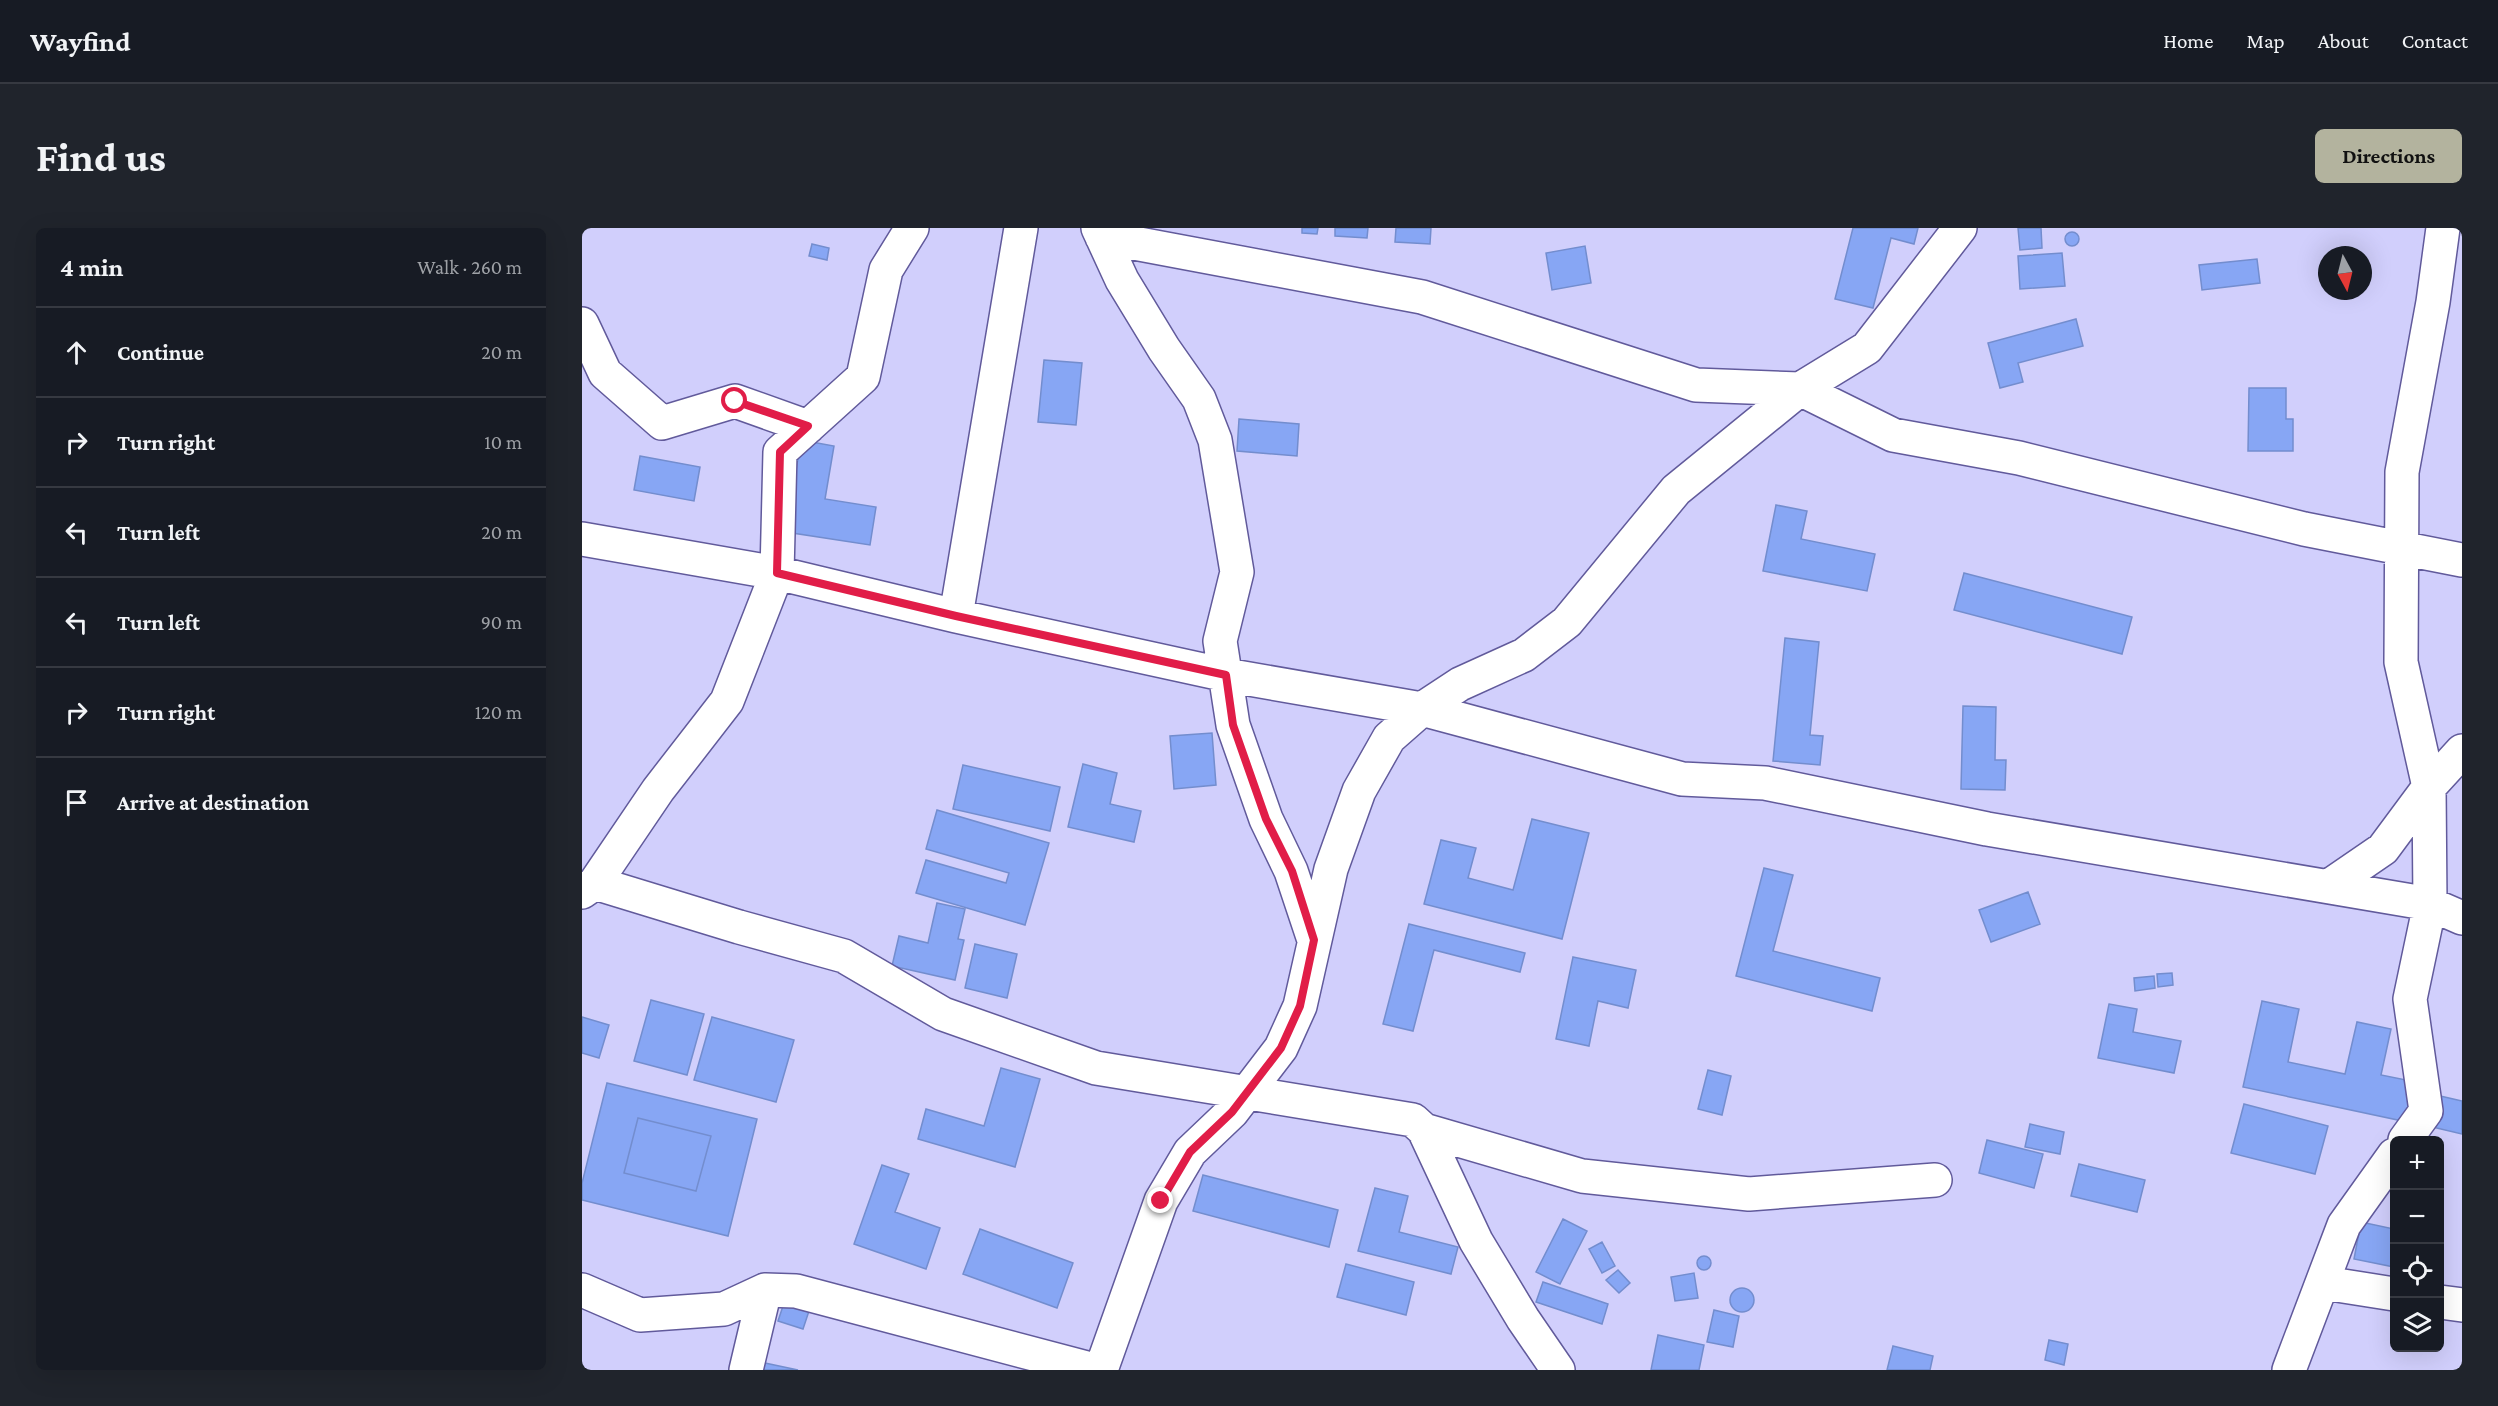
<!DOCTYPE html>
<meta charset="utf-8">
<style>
:root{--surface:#171b24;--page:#20242c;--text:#f1f3f6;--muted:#9ea1a6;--line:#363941;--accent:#b3b39e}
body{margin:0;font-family:"Crimson Pro",serif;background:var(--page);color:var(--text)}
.controls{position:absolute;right:18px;bottom:18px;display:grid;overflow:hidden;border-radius:9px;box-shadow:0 6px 24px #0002}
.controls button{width:54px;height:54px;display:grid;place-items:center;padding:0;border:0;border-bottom:2px solid var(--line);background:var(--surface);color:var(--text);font:30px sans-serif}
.compass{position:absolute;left:1736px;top:18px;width:54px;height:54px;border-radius:50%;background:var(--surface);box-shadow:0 6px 24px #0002;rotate:173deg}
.stop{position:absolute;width:18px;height:18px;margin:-14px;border:4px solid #e11d48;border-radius:50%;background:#fff}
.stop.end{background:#e11d48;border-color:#fff;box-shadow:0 2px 6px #0008}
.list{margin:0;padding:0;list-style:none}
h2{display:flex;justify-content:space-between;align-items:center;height:78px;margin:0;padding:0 24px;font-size:26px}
h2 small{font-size:20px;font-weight:400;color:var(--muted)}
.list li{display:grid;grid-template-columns:39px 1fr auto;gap:18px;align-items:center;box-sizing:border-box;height:90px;padding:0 24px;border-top:2px solid var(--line)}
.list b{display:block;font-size:22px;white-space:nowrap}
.list em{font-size:20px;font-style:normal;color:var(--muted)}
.icon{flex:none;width:33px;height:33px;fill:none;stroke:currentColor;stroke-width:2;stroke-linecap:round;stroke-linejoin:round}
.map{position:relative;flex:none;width:1880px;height:1142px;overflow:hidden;border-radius:9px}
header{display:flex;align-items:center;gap:36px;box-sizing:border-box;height:84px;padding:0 30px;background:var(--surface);border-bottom:2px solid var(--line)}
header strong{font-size:28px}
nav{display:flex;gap:33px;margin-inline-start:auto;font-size:21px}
.intro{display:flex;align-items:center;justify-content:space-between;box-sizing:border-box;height:144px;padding:0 36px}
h1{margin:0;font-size:42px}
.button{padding:15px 27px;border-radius:9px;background:var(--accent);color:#111;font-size:21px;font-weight:700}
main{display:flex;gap:36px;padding:0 36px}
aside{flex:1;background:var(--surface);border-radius:9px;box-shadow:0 6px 24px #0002}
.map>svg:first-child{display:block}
</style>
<header>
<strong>Wayfind</strong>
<nav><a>Home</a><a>Map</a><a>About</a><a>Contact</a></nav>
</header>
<div class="intro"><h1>Find us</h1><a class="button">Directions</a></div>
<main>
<aside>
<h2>4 min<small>Walk · 260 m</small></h2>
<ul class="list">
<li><svg class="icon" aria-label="ahead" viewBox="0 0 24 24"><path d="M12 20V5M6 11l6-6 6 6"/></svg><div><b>Continue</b></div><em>20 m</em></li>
<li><svg class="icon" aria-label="right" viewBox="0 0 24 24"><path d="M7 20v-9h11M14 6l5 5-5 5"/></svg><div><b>Turn right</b></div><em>10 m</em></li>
<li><svg class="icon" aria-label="left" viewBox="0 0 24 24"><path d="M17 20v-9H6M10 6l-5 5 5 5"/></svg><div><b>Turn left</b></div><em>20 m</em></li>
<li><svg class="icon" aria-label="left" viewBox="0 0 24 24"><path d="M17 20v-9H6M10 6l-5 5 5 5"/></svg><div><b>Turn left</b></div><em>90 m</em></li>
<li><svg class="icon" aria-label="right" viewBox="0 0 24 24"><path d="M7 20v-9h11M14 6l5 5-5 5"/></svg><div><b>Turn right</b></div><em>120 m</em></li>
<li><svg class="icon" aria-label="arrive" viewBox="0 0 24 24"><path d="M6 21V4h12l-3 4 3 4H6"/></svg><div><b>Arrive at destination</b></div></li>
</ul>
</aside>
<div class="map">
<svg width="1880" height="1142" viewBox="0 0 1880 1142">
<rect width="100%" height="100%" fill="#d1cffc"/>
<!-- building -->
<path fill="#87a6f4" stroke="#738dce" stroke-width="1.5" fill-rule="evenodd" d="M720,0H736L735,6L720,5Z
M753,0H786L785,10L753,8Z
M814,0H849L848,16L813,14Z
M1271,0H1336L1332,16L1309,10L1291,80L1253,71Z
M1436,0H1459L1460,20L1438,22Z
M1483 11a7 7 0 1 1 14 0a7 7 0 1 1-14 0Z
M230,16L247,20L245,32L227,28Z
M1003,18L1009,55L970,62L964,25Z
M1480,25L1483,58L1438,61L1436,28Z
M1675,31L1678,55L1620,62L1617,37Z
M1494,91L1501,118L1436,135L1441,154L1418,160L1406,115Z
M462,132L500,135L494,197L456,194Z
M1667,160H1704V191H1711V223H1666Z
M657,191L717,196L715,228L655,223Z
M219,212L252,218L243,271L294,279L288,317L204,304Z
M58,228L118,239L112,273L52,262Z
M1194,277L1225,283L1219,311L1293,326L1285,363L1181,343Z
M1382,345L1550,389L1540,426L1372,382Z
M1203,410L1237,414L1228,507L1241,508L1238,537L1191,533Z
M1381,478L1414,479L1413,532H1424L1423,562L1379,561Z
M630,505L634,557L592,561L588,508Z
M501,536L535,545L528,576L559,583L552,614L486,599Z
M381,537L478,559L468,603L371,581Z
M355,582L467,615L443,697L334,665L344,632L424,655L427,645L344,621Z
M950,591L1007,605L980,711L842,676L859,612L894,620L886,650L931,662Z
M1182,640L1211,647L1191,723L1298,750L1290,783L1154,748Z
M1446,664L1458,696L1409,714L1397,682Z
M355,675L383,681L376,711L382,712L373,752L310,738L317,708L346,715Z
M827,696L943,725L938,744L852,722L831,803L801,796Z
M393,716L435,726L425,770L383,760Z
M991,729L1054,742L1046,780L1016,773L1007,818L974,811Z
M1590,745L1591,757L1576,759L1575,746Z
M1572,748L1573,760L1553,763L1552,750Z
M69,772L122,786L105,847L52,833Z
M1680,773L1717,781L1706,834L1763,846L1775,794L1809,801L1799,847L1839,855L1830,895L1661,859Z
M1527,776L1555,781L1551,804L1599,813L1592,845L1516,830Z
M0,789L27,797L17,830L0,825Z
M130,789L212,812L194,874L112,852Z
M419,840L458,851L433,939L336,911L344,881L402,898Z
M1126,842L1149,848L1140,887L1116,881Z
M25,855L175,891L146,1008L0,972V955ZM56,890L129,908L114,963L42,945Z
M1854,867L1880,873V906L1846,898Z
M1662,876L1746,898L1733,946L1649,925Z
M56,890L129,908L114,963L42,945Z
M1448,896L1482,904L1478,926L1443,919Z
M1405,912L1461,926L1452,960L1397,945Z
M1497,936L1563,952L1555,984L1489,968Z
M300,937L327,946L313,984L358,1000L344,1041L272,1016Z
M621,947L756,982L747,1019L611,983Z
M793,960L826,968L817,1004L876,1019L869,1046L776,1023Z
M981,991L1005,1003L978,1056L954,1044Z
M1779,994L1812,1001V1039L1772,1031Z
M398,1001L491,1035L475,1080L381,1046Z
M1020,1014L1033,1038L1020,1045L1007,1021Z
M1115 1035a7 7 0 1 1 14 0a7 7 0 1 1-14 0Z
M764,1036L832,1054L824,1087L755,1069Z
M1036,1042L1048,1055L1037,1065L1024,1052Z
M1112,1045L1116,1070L1093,1073L1089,1049Z
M961,1054L1026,1076L1020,1096L954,1074Z
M1148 1072a12 12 0 1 1 24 0a12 12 0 1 1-24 0Z
M202,1075L227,1083L221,1101L196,1093Z
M1132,1082L1157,1088L1151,1119L1125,1114Z
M1076,1107L1122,1117L1117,1142H1069Z
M1467,1112L1486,1116L1482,1137L1463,1132Z
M1311,1118L1351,1128L1348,1142H1305Z
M183,1135L216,1142H181Z"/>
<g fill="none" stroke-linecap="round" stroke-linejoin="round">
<defs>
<path id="minor" d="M516,0L540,52L582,121L617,171L633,212L655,344L638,413L651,497L684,591L709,643L732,712
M520,9L840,69L1114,157L1218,161L1311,207L1437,230L1722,301L1880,332
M0,96L23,145L80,195L153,173L226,199
M0,311L195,345L374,388L644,447L840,481L1100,551L1183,555L1405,601L1848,676L1880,690
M374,388L439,0
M13,655L157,699L262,728L361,786L514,840L831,892L842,902L894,1013L941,1091L976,1142
M1747,658L1801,621L1847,559L1880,523
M0,664L13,655L76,562L145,473L195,345L198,224L281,149L304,42L330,0
M842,902L1000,948L1167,966L1353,952
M1823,912L1844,883L1828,771L1848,676L1847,559L1819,434L1820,244L1851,74L1861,0
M1742,1055L1812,1066
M0,1062L58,1087L142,1081L183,1062
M1858,1074L1880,1077
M164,1142L183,1062L214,1063L512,1142
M519,1142L579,973L608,924L650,884L699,820L718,778L749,641L777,563L807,510L840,481L878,456L942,427L985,394L1094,262L1218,161L1285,120L1378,0
M1707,1142L1762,997L1812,927"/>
</defs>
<!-- minor casing -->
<use href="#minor" stroke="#615a9b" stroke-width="36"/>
<!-- minor -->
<use href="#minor" stroke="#fff" stroke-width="33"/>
</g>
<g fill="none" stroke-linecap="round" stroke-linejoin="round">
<!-- route -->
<path stroke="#e11d48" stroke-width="8" d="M153,173L226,198L198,224L195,345L374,388L644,447L651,497L684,591L710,643L732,712L718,778L699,820L650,884L608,924L579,973"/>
</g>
</svg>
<div class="controls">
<button>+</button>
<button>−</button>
<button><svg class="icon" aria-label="locate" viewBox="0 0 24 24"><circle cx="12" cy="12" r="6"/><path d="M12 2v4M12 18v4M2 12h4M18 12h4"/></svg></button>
<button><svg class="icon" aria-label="layers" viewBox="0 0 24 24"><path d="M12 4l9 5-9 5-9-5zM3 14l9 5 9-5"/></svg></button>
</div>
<svg class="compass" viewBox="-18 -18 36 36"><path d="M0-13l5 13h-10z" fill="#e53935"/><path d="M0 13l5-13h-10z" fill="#9ea1a6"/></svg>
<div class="stop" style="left:153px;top:173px"></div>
<div class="stop end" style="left:579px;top:973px"></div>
</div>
</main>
